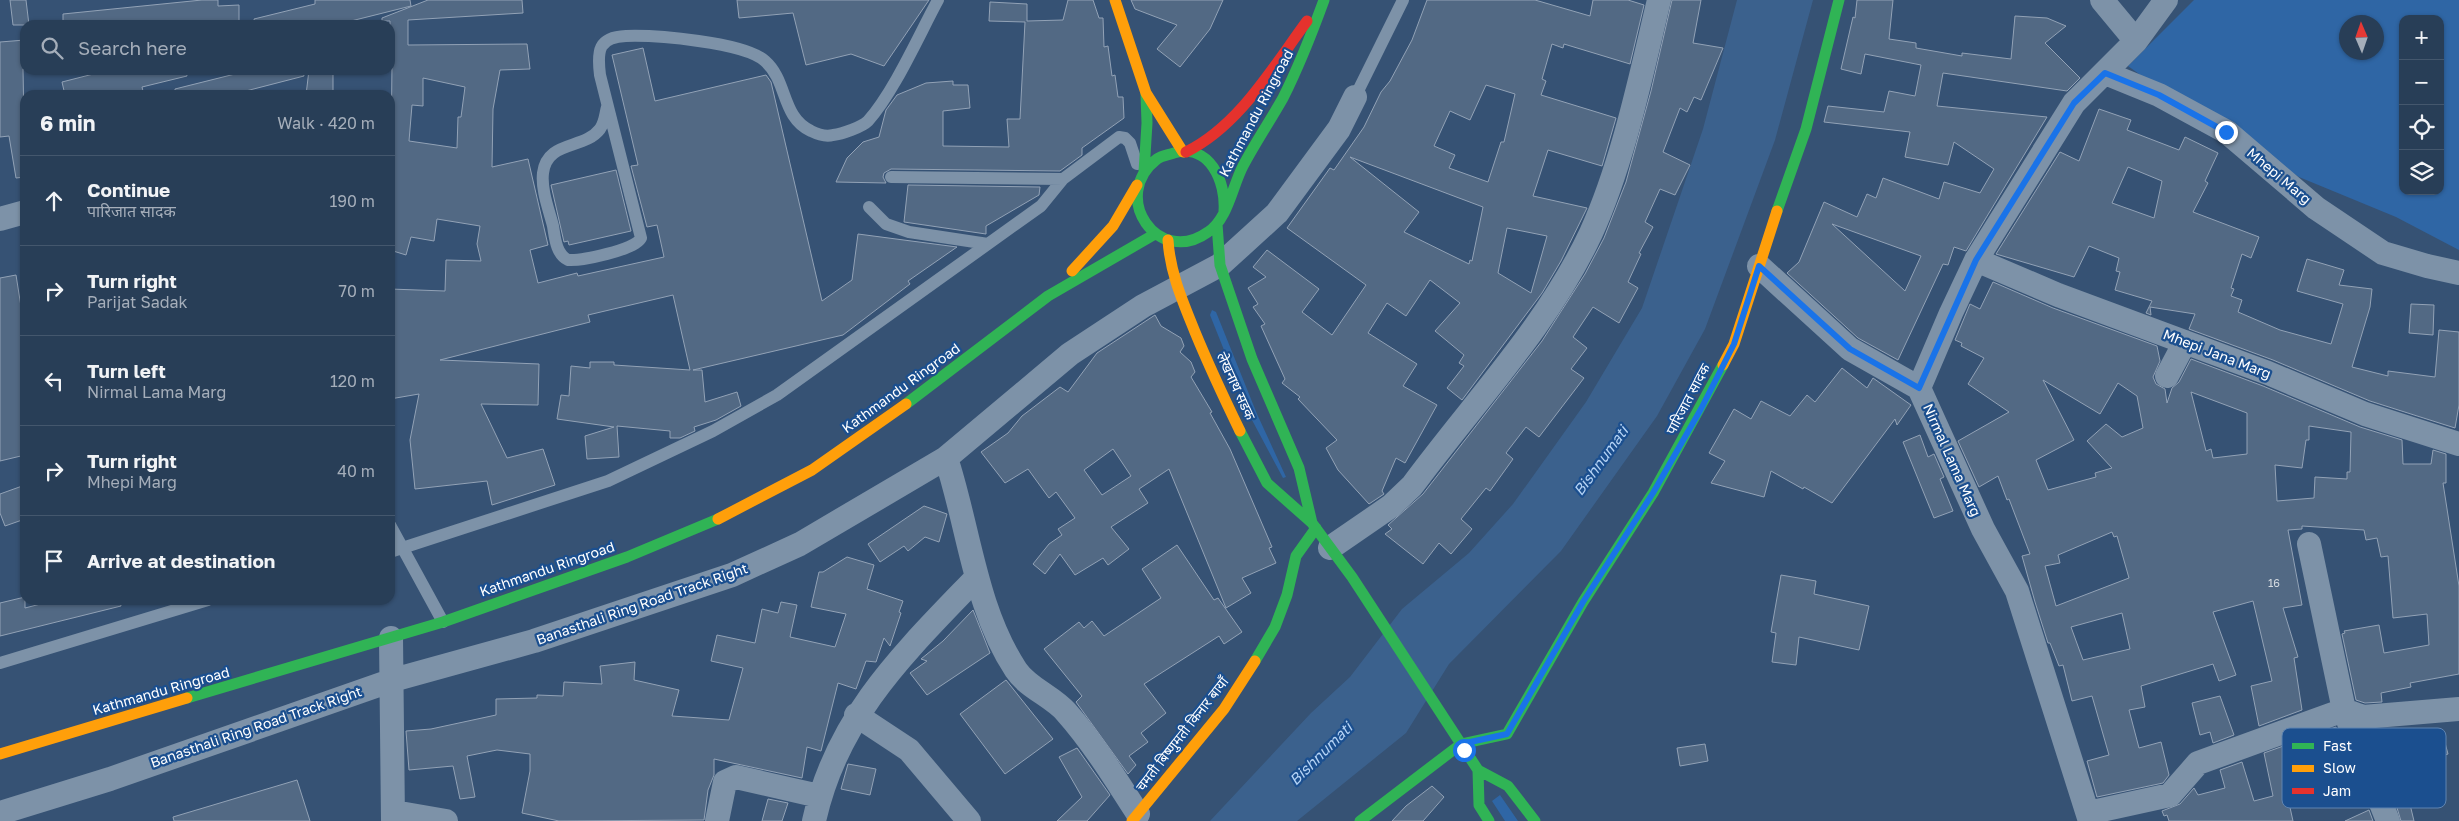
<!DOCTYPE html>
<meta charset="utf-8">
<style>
:root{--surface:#283e57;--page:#30455d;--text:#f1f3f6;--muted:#a5aeba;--line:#44576d}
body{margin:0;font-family:"Golos Text","Noto Sans Devanagari",sans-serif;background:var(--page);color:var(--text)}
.controls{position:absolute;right:15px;top:15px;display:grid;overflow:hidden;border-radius:10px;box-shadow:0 1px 4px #0004}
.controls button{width:45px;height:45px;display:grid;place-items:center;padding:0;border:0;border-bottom:1px solid var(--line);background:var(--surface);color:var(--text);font:25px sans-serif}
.compass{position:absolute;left:2339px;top:15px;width:45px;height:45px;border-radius:50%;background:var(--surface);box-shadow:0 1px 4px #0004;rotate:358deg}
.stop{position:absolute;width:15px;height:15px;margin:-11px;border:4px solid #1a73e8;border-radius:50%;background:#fff}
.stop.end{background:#1a73e8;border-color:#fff;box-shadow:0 1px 5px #0008}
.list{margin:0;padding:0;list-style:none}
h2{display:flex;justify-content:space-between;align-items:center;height:65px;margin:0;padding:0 20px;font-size:21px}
h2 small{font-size:16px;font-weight:400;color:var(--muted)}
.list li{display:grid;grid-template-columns:32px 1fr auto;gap:15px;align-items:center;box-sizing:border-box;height:90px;padding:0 20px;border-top:1px solid var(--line)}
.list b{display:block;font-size:19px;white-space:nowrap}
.list p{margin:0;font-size:16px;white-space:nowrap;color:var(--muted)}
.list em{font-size:16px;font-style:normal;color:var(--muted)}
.icon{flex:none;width:28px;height:28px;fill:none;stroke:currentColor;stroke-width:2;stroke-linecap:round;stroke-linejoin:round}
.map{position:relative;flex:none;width:2459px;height:821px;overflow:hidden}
.search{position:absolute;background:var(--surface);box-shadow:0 1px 4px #0004;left:20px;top:20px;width:375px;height:55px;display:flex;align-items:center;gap:12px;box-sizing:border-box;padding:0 18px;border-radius:15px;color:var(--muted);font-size:19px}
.panel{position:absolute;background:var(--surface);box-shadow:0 1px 4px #0004;left:20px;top:90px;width:375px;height:515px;border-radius:15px}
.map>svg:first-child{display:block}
</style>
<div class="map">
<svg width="2459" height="821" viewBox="0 0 2459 821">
<rect width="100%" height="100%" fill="#365274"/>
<!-- green -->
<path fill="#2f66a5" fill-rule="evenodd" d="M2194,0H2459V250L2396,217L2299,177L2171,97L2128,66ZM2403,19H2440V191H2403ZM2346,22H2376V52H2346Z
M1212,310L1216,312L1257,414L1286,477L1283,478L1252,420L1210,315Z
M1500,795L1518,821H1505L1492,801Z"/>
<!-- water -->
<path fill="#3b618d" d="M1737,0H1813L1775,140L1705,329L1657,416L1561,551L1449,664L1406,733L1297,821H1210L1311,713L1350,677L1402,609L1469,553L1513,504L1586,402L1642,308L1703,129Z"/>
<!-- building -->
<path fill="#526984" stroke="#92a2b6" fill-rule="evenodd" d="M10,0H26L29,25H13Z
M202,0H218V6L239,5V25H63V14Z
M315,0H410L411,6L335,25H255L254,19L315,4Z
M428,0H522L523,13L408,20V45L527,44L530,69L500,70L493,109L492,167L528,159L548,245L530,250L538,283L577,273L578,276L664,257L657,225L647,227L631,166L638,165L612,55L643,48L655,101L766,75L771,82L822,301L852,280L858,234L957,247L908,281L910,284L843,335L693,370H702L705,402L737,392L741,406L716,420L694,427L695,431L680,438H670V431L617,426L619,457L587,459L585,436L614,427L557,419L561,395L569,396L571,366L590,368V362H614V365L690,370L673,295L588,315L590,322L440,360L539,364L538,405L481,404L507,458L543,449L555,485L492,505L487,481L415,489L410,440L419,394L390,399V289L445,291L446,260L481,261L477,244L480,226L437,219L434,241L411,237L406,255L390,250L392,63H390V21H382V18ZM423,78L465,87L461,117H458L457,148L409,141L412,105L423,106Z
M737,0H929L884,66L851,54L806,65L793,13L739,18Z
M1068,0H1093L1099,18H1103L1104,47L1108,46L1112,76L1115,75L1118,97H1123L1124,118L1082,148V155L1060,171L891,169L884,173L883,177L886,183L836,182L847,158L863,142L879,137L886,110L897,95L926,83L953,81V85H968L970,108L943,111V146L1009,147L1007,119H1020L1025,22L989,21L990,2L1027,4V21L1063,20Z
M1131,0H1223L1210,29L1180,67L1157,49L1177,25L1135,9Z
M1427,0H1535L1590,16L1593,0H1628L1644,5L1630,64L1564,44L1563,48L1552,44L1542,79L1546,81L1541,95L1616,118L1602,166L1548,150L1533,196L1587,208L1561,261L1542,293L1462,400L1447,388L1464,366L1459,363L1464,355L1435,331L1460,303L1430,280L1406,316L1387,303L1368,333L1417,364L1403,386L1437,405L1405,463L1396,458L1382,491L1384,494L1369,504L1338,470L1326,448L1337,440L1298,399L1300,397L1282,383L1285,379L1261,326L1265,324L1253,307L1258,304L1248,288L1266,277L1253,267L1267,250L1319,289L1302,312L1332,335L1366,285L1287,228L1330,168L1334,170L1364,127L1381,92L1390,81L1412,40ZM1486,85L1515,94L1504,142H1501L1488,182L1449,168L1455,155L1434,146L1450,111L1470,120ZM1350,157L1483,207L1472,261L1470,260L1469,264L1404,232L1419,212ZM1507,228L1547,236L1531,293L1498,273Z
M1672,0H1701L1693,43L1723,48L1701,100L1694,97L1687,112L1680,108L1663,152L1690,165L1675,195L1660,189L1645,222L1653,227L1639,253L1641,254L1628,282L1638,288L1619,323L1593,307L1573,337L1587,348L1571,369L1584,378L1539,437L1526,427L1506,453L1513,459L1490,491L1486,488L1461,519L1472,529L1451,554L1439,543L1423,564L1385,534L1392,529L1388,525L1423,494L1542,341L1585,274L1604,238L1626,182L1651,91Z
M1857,0H1893L1889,39L1916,43V48L1962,56V53L2011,59L2015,16L2047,18L2066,26L2045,43L2080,78L2067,91L1943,73L1937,106L2047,117L1966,251L1954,247L1948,265L1943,264L1898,360L1858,338L1787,273L1799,262L1824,202L1857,217L1867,194L1876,198L1883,178L1939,199L1944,182L1980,193L1994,169L1954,142L1948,165L1905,157L1910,132L1824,122L1828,106L1884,112L1889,91L1915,96L1921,65L1865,54L1861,74L1841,69L1853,17L1855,18ZM1832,224L1921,256L1905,291Z
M25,40V69H23L25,177L16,178L9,136L0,137V42Z
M109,70H186L187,76L142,87L144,95H65L62,82Z
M251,70H303L304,76L242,92L243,95H175V89Z
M309,70H333V95H306Z
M2099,109L2131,120L2127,130L2179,150L2185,137L2218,153L2205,181L2208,183L2193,212L2259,237L2251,258L2242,254L2231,288L2234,289L2231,296L2242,300L2238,312L2280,330L2331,344L2343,304L2297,291L2307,259L2344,270L2339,285L2372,289L2370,307L2352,367L2388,376V371L2435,377L2439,330L2459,332V405L2455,428L2370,401L2273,360L2189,329L2195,314L2150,307L2151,315L2146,313L2152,301L2115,290L2120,272L2116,271L2119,258L2089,246L2074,277L1996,254L2060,152L2079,161ZM2128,167L2162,181L2154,218L2112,203Z
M616,170L631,231L569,245L568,241L564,242L551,185Z
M908,185L1040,187L1039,195L986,226V234L904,222Z
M16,275L25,332V455L0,461V278Z
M1993,282L2053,308L2157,346L2160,361L2153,377L2156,384L2165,389L2167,403L2172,388L2179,382L2191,359L2263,386L2360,427L2402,440L2403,464H2431L2433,450L2446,454V483H2443L2459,586V674L2410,683L2411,687L2381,693L2382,702L2365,703L2356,700L2342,634L2345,633L2344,631L2379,625L2384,653L2429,645L2427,614L2393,618L2388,556L2381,557L2377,538L2366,540L2364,530L2302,526V529L2288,530L2302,605L2283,608L2298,657L2294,658L2302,710L2259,726L2251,686L2272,681L2253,601L2213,612L2236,675L2219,681L2213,664L2141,686L2145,707L2129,710L2139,748L2161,742L2169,775L2163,783L2097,797L2087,761L2109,755L2092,696L2072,701L2063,665L2059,666L2050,643H2048L2035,602L2022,556L2030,554L2009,499L2007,500L1998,476L1979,487L1958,441L2009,412L1968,384L1984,358L1961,346L1962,343L1955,340L1970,304L1980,309ZM2043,380L2100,414L2118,383L2137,396L2143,428L2122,437L2106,424L2087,441L2112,468L2095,473L2096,477L2048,490L2036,460L2074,440ZM2191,392L2247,413V454L2213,458L2211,449L2206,451ZM2309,426L2351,432L2350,472H2347V479L2315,477L2314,498L2277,501L2275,465L2302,468L2306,440H2309ZM2112,532L2114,537L2117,536L2129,578L2056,606L2045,566L2060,563L2058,555ZM2122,613L2130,649L2083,660L2071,627Z
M2411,304L2434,305L2433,335L2409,333Z
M1155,315L1161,326L1181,338L1184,346L1180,352L1191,362L1195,372L1191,377L1212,412L1210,413L1230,449L1272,547L1269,548L1276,563L1242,578L1251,593L1226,608L1169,469L1139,489L1148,503L1111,527L1129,549L1108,565L1103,558L1075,575L1060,554L1045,574L1033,564L1049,544L1062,535L1058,529L1075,518L1056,492L1049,498L1028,469L1005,483L981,452L1008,433L1022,416L1060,387L1068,392L1097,353ZM1113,449L1131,476L1102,495L1084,470Z
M1842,368L1867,388L1873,378L1911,405L1897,425L1895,419L1832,503L1804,487L1803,489L1771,471L1764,497L1711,483L1725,461L1709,453L1734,409L1751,419L1761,401L1790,416L1807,395L1815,402Z
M1920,435L1928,457L1934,454L1944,477L1940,479L1953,511L1934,518L1903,442Z
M25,485V519L5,526L0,513V494Z
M924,506L947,514L939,542L925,537L908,551L904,546L880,562L868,544Z
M1177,545L1214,600L1218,598L1242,632L1224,644L1219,636L1144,684L1166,713L1141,733L1148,742L1129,756L1136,765L1128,774L1076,702L1082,696L1044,649L1079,622L1084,628L1092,621L1104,636L1161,598L1142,569Z
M847,557L874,565L867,589L903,601L899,612L901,613L890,646L884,638L876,662L866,661L856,689L838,683L821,751L807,747L802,778L714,759V775L708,790L704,820L559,821L522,813L530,771V754L497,750L467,756L475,797L460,799L453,766L409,770L406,731L431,729L496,715V699L537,698V695L563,696L564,682L602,684L600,666L635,662L634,680L679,690L672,716L729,720L743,668L711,661L717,635L755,643L762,609L778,613L781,602L797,605L790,637L835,647L846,614L811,607L819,572H823Z
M1781,575L1816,581L1814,594L1869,606L1859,650L1799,637L1796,665L1772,662L1776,633L1771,632Z
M25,597V608L56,600H120L121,606L0,636V603Z
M973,610L990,653L927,695L910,673L927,661L921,659L943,641Z
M1006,680L1053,739L1005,774L960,714Z
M2220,696L2234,735L2213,743L2210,732L2200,735L2192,703Z
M2336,727L2341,766L2345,765L2352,785L2289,803L2293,821H2169L2167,815L2164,816L2162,811L2180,804L2194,788L2198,795L2225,788L2220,770L2242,762L2254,801L2273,796L2264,753Z
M2407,729L2413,749L2444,739L2448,754L2390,773L2379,737Z
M1705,744L1708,761L1680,766L1677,748Z
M1077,748L1110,795L1087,821H1057L1082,797L1059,757Z
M848,764L876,769L870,795L841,789Z
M297,780L310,821H174L173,817Z
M1432,786L1444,797L1423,821H1392L1406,806Z
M2407,792L2414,821H2401L2394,798Z
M768,799L788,803L782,821H762Z
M2369,810L2373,821H2345Z"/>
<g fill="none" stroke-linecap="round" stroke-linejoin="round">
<!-- lane -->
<path stroke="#7d92a8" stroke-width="12" d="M1355,97L1403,0
M607,107C605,114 605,122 600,129C584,150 547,140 543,173C541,190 549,210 553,226C555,238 556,254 568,260C580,261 636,250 641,238L600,75C597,51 598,37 626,36C655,35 744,42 765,61C788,81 781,117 811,131C817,134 826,137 833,135C842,134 862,127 868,121C894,92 919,35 938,0
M891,177L1063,179L1119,137L1125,138L1130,143L1137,164
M869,207L886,224L909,232L988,244
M390,525L443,622
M390,552L608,481L713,431L777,395L1041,206L1063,179
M0,663L208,600"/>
<!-- street -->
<path stroke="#7d92a8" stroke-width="24" d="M2102,0L2136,41
M2105,73L2159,95L2227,132L2316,208L2383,253L2427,266L2459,273
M0,219L25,212
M1976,260L2058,295L2268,373L2365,414L2459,444
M1759,266L1850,349L1919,388
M2167,376L2185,342
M946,458C969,528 975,608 1016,670C1028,688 1052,696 1066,712C1092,741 1117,781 1138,814
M2309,544L2344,710L2388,821
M1330,548L1391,506L1412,486C1473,403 1547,327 1591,233C1623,163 1641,75 1659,0
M391,638L393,821
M856,715L909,750L969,821
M394,812L446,821
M0,813L110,779L393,680L534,641L732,575L800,544L946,458L1070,354L1143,306L1220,265L1277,213L1339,129L1355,97
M2088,813L2170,795L2198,763L2344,710L2363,717L2459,709
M717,821L725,782L736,777L819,796
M814,821C837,716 905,652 977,577
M2090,821L2017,591L1983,529L1919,388L1951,313L1976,260L2074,103L2136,41L2166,0"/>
<!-- fast -->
<path stroke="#30b455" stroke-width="11" d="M1144,172L1147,123L1146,94
M1224,211C1226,182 1210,143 1174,153C1168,155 1161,156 1157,159C1109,196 1158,268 1208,232C1228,219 1232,187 1243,166C1255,143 1270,121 1283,98C1299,66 1312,33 1324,0
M1777,211L1806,129L1839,0
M1217,224L1220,265L1252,359L1299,468L1312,523
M906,404L1048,296L1155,234
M1240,431L1267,483L1312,523L1352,577L1478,770L1508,786L1535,821
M1255,661L1275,627L1287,595L1296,556L1316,528
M187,698L443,622L627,557L718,519
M1478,770L1479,805L1489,821
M1360,821L1461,744L1507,734L1583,602L1653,493L1723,365"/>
<!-- slow -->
<path stroke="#ff9f0a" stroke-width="11" d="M1115,0L1146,93L1183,152
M1168,240C1170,273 1183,302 1195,332C1209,366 1224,398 1240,431
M1072,271L1113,226L1137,185
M1723,365L1734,344L1777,211
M718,519L812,470L906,404
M0,754L187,698
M1132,821L1224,709L1255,661"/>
<!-- jam -->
<path stroke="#e5322d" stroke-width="11" d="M1186,152C1239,126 1273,67 1307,21"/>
</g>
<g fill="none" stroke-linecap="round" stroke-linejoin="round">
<!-- route -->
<path stroke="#1a73e8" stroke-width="6" d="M1464,750L1461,744L1507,734L1583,602L1653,493L1701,409L1734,344L1759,266L1850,349L1919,388L1976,260L2074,103L2105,73L2159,95L2226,132"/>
</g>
<g text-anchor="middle" stroke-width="4.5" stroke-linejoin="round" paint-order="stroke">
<!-- number labels -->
<g font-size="11" fill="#d4dae0">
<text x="2274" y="587">16</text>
</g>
<!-- street labels -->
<g font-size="14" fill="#fff" stroke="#1b4f8f">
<text transform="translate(1256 113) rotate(-62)" y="5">Kathmandu Ringroad</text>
<text transform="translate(2279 176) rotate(40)" y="5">Mhepi Marg</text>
<text transform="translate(2217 354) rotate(21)" y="5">Mhepi Jana Marg</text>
<text transform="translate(1236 386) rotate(65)" y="5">लेखनाथ सडक</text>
<text transform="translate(901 388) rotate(-36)" y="5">Kathmandu Ringroad</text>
<text transform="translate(1688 399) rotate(-62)" y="5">पारिजात सादक</text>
<text transform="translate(1952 460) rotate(66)" y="5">Nirmal Lama Marg</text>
<text transform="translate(547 569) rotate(-19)" y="5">Kathmandu Ringroad</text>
<text transform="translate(642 604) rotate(-19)" y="5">Banasthali Ring Road Track Right</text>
<text transform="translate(161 691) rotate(-16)" y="5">Kathmandu Ringroad</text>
<text transform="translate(256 727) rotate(-19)" y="5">Banasthali Ring Road Track Right</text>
<text transform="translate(1182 734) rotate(-52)" y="5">चमती बिष्णुमती किनार बायाँ</text>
</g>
<!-- water labels -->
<g font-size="15" font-style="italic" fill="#b5d3f5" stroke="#1b4f8f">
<text transform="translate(1601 461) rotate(-54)" y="5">Bishnumati</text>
<text transform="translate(1321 754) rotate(-45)" y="5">Bishnumati</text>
</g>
</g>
<!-- legend -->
<rect x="2282" y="728" width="164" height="80" rx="8" fill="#1b4f8f" stroke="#5f84b1" stroke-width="1"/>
<rect x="2292" y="743" width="22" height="6" fill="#30b455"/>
<rect x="2292" y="765" width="22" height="7" fill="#ff9f0a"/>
<rect x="2292" y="788" width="22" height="6" fill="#e5322d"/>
<g font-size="14" fill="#fff">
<text x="2323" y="751">Fast</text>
<text x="2323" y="773">Slow</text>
<text x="2323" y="796">Jam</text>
</g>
</svg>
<div class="controls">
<button>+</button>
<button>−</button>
<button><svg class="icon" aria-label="locate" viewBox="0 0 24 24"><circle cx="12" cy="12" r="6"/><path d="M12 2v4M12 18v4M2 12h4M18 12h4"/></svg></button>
<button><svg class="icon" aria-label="layers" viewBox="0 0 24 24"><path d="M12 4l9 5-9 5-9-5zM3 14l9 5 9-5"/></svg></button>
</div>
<svg class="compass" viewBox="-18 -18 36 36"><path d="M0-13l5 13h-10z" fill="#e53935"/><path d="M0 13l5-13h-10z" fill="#a5aeba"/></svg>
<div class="stop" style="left:1464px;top:750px"></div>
<div class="stop end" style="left:2226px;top:132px"></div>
<div class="search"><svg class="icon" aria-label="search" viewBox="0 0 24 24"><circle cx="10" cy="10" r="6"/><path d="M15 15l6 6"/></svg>Search here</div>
<section class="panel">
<h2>6 min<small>Walk · 420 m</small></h2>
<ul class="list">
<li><svg class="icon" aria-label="ahead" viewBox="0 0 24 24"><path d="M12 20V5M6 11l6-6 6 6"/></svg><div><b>Continue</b><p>पारिजात सादक</p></div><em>190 m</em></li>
<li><svg class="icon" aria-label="right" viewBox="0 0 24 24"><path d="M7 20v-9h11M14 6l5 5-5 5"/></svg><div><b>Turn right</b><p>Parijat Sadak</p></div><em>70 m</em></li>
<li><svg class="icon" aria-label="left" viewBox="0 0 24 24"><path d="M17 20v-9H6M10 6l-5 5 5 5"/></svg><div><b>Turn left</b><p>Nirmal Lama Marg</p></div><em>120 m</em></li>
<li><svg class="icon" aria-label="right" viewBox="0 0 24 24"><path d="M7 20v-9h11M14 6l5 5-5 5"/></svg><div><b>Turn right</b><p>Mhepi Marg</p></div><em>40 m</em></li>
<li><svg class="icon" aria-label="arrive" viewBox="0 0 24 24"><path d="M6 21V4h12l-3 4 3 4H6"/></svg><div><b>Arrive at destination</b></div></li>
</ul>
</section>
</div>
